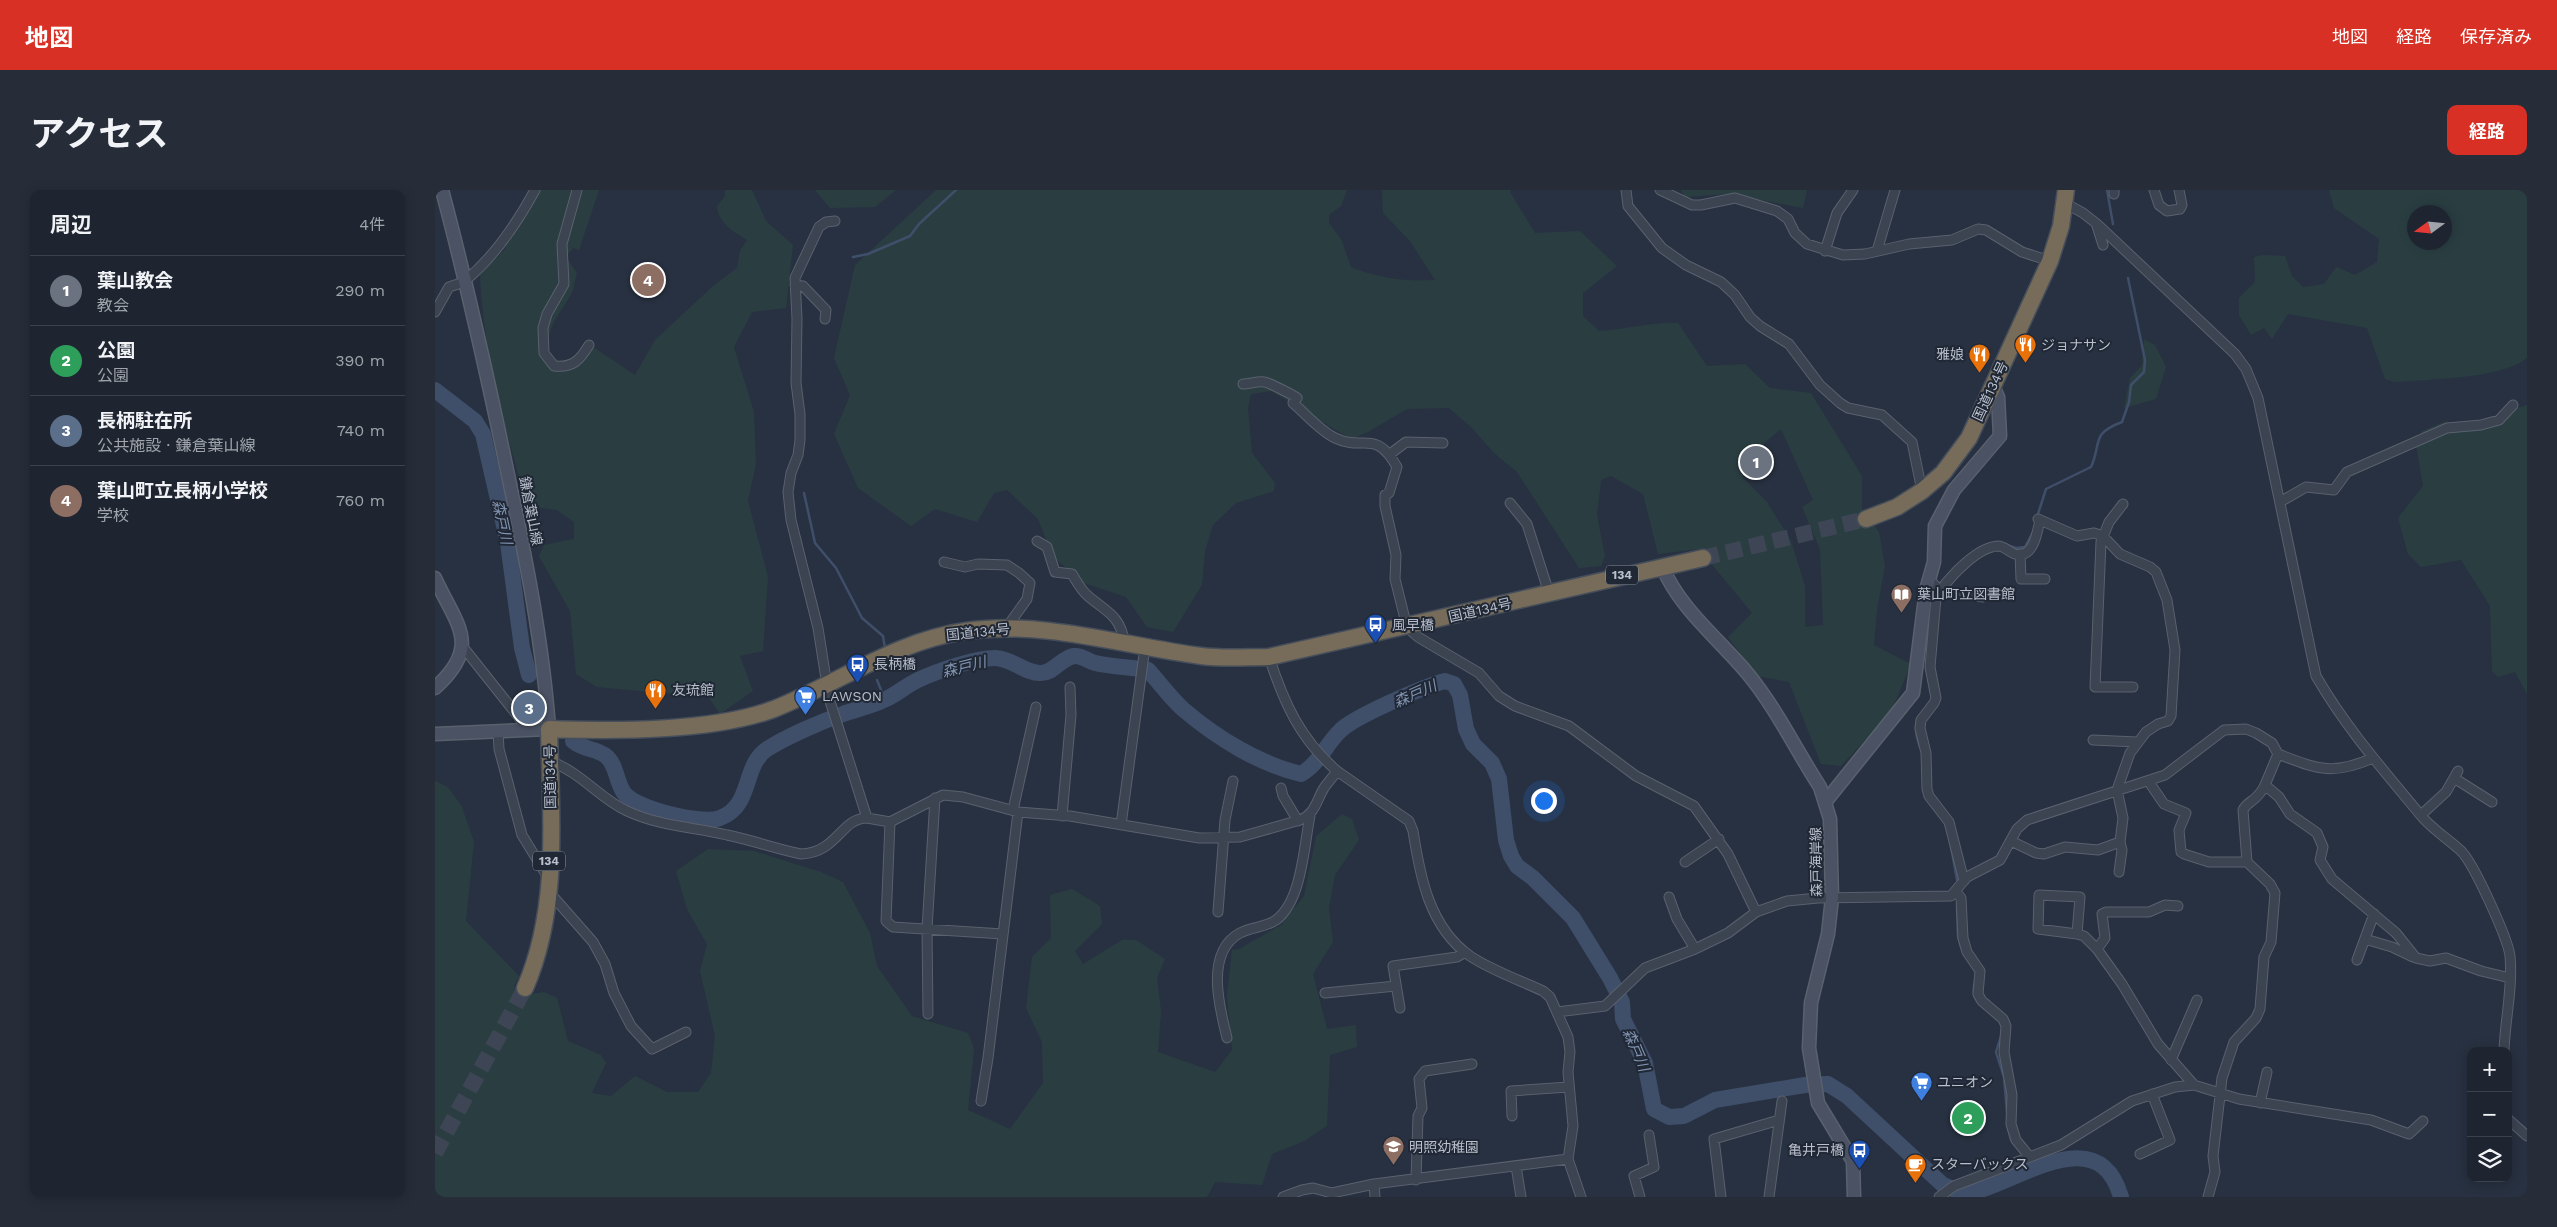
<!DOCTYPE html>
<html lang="ja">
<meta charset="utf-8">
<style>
:root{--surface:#1e2531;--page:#262d39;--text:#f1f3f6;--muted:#a1a5ab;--line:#3c424d;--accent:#d93025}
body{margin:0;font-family:"Work Sans","Noto Sans JP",sans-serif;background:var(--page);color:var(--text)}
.controls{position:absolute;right:15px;bottom:15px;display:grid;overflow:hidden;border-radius:10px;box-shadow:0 2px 12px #0003}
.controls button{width:45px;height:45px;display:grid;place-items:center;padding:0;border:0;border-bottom:1px solid var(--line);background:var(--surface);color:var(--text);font:25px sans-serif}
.compass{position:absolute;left:1972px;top:15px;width:45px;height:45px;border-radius:50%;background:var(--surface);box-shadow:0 2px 12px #0003;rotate:255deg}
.you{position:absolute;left:1108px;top:610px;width:18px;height:18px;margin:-12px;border:4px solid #fff;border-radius:50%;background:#1a73e8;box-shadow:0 0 0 8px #1a73e833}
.badge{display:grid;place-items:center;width:32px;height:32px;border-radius:50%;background:var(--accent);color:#fff;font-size:16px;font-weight:700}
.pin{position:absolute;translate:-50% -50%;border:2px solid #fff;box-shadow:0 1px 5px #0006}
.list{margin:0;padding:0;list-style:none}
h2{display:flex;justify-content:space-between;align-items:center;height:65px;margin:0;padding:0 20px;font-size:21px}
h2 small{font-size:16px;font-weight:400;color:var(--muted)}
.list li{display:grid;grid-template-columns:32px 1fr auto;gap:15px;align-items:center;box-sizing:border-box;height:70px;padding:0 20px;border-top:1px solid var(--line)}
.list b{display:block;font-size:19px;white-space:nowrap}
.list p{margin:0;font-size:16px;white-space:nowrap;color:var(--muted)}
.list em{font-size:16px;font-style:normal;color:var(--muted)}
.icon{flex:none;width:28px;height:28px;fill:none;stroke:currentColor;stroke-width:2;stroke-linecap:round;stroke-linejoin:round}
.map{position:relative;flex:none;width:2092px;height:1007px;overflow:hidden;border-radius:10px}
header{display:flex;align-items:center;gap:30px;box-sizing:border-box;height:70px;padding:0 25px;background:var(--accent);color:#fff}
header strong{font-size:24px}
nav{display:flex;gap:28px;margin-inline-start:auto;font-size:18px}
.intro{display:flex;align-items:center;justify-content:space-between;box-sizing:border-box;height:120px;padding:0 30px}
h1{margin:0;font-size:35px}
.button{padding:12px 22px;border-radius:10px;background:var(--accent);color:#fff;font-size:18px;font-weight:700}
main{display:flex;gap:30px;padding:0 30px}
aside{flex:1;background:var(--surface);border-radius:10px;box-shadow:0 2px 12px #0003}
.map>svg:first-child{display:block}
</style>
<header>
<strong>地図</strong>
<nav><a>地図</a><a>経路</a><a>保存済み</a></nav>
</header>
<div class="intro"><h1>アクセス</h1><a class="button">経路</a></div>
<main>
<aside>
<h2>周辺<small>4件</small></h2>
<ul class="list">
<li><span class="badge" style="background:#6b7280">1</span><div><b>葉山教会</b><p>教会</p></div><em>290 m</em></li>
<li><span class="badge" style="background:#2e9e5b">2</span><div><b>公園</b><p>公園</p></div><em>390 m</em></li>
<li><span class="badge" style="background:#5c6f8a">3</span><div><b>長柄駐在所</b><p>公共施設 · 鎌倉葉山線</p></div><em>740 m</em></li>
<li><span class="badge" style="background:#8d6e63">4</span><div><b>葉山町立長柄小学校</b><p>学校</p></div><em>760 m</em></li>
</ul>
</aside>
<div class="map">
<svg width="2092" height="1007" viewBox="0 0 2092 1007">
<rect width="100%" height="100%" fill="#283141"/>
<!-- green -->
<path fill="#2a3e42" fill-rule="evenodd" d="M93,0H164L144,60L138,58L131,67L142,83C140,89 140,96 137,102C126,125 106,140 116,167L131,173L140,168L152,153L200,185L220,150L278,96L302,78L305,61L312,50C299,42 283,33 282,16L290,6V0H317L331,31L358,55L351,118L317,122L299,157L319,222L321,274L313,311L333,387L328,461L305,466L318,501L285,524L270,502L237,504L162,497L141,484L135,421L104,366L109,355L139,349V332L122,320L92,316C71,240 48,164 45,85L70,59Z
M380,0H461L440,17L395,18Z
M501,0H912L906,16L894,25V33L906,49L916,77C942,88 972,92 1000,90L975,51L948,23L947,0H1076L1075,2L1100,43L1145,41L1182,76L1148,103V126L1164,141C1191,139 1216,132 1243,133L1272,176L1310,174L1335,198L1376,203L1427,286V320L1444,342L1450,376L1442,420L1439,455L1476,474L1456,522L1406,576L1386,574L1354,492L1322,486L1293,447L1317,423L1264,359L1223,364L1208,304L1176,286L1166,290L1162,325L1170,366L1166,376L1144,378L1082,282L1059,263L1037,238L1014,218L972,219L933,242L916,249L836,201L816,204L813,218L817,263L840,293L839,301L801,313L778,335L770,361L767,395L738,442L712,437L691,407L649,393L618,367L603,329L572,300L559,303L542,332L500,319L476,336L423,298L399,244L415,205L399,168L420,75ZM1346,239L1378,310L1367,317L1385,359L1388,435L1370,437V396L1356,351L1332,312L1308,288L1309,270Z
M1246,0H1372L1368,18L1293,4L1250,7Z
M1894,0H2092V168C2066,189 1995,189 1960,192L1950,189L1932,138L1853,124L1837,149L1829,138L1816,145L1804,125V108L1820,92L1819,67L1828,65L1850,66L1857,86L1868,97L1889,94L1901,77L1920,85L1942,72L1944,49L1899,18ZM1980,22H2010V52H1980Z
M1709,149L1720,155L1731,177L1721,209L1689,218L1695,188L1707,175Z
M2092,215V504L2080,482L2063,487L2057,481L2055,416L2026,370L1986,377L1973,364L1963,328L1988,296L1981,255L1987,241L2009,232L2052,236L2082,218Z
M0,591L13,597L27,617L39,652L31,731L84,786L79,796L96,804L109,802L122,808L133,851L166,865L171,873L157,903L176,906L200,886L232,902H263L276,883L280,846L265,781L272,754L252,719L241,681L273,659L319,661L386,682L408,692L435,743L442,776L477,826L533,843L539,858L533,920L575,939L608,893L607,852L591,818L597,767L616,748L615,705L637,699L665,716L667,734L640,761L648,774L687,750H701L730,769L722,788L726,821L723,862L780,882L797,860L792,805L797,760L804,759L846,735L869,706L881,646L907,624L917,629L924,650L900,685L894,718L898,752L878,784L892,839L921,835L922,857L895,865L892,936L869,951L837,964L827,995L780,992L772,1007H0Z"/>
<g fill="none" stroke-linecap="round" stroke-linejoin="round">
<!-- stream -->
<path stroke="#3f4e69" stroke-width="2.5" d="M1672,0L1678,34
M418,67L433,64L475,46L484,34L521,0
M369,303L380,353L401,378L427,428L448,446L450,458
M1602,327L1611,299L1656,277C1667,253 1655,244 1687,232L1694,212L1696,195L1709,182L1710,170L1693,88
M1562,352L1581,358L1590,357L1599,340
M1497,407L1499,400L1511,387
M1492,461L1493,447
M442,490L450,510
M1485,557C1480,543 1478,533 1488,521
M1515,651L1522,690
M1522,716L1523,747L1527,760
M1540,791C1537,803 1539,811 1549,818
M1566,846L1561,862L1569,887L1572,923
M1572,934L1576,950L1601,979"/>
<!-- river -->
<path stroke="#3f4e69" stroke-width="16" d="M0,200L40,231L48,244L73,353L87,458L94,485
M138,551C148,560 161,558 171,566C182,575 181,592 189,603C201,619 266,635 285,628C318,616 307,576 332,559C353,546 385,532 408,524C422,519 438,516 451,509C462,504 472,495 483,490C502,481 540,468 560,468C576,468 591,484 606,483C619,483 626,468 639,466C647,465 652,471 660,473C677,477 696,477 713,480C725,493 736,509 749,520C782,548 824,574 866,584C884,574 891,554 905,541C918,527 990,496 1010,491L1019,494L1025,505L1031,539L1038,554L1057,573L1064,589L1071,650L1076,666L1082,676L1098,688L1138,728L1175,788L1187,812L1188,829L1210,873L1219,919L1234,927L1249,926L1280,910L1370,895L1393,894L1412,906L1508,995L1525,1002H1539C1588,989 1664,930 1686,1007"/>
<!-- highway-tunnel -->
<path stroke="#3e4656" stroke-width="16" stroke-dasharray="16 8" stroke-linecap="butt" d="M1268,368L1431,329
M0,963L90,798"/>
<defs>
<path id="street" d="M142,0L127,54L129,94L112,124L108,138L109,163L119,176C138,178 145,170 154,155
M1191,0L1193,16L1227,58L1251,75L1286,92L1300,105L1315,127L1325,136L1354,154L1385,195L1405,213L1413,218L1447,225L1477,252L1487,301
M1225,0L1257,15H1266L1300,8L1342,21L1353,29L1360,43L1372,54L1408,65L1430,64L1474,54L1517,50L1543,39L1551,40L1587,62L1615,71
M1719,0L1724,15L1732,21L1745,19L1747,15L1744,0
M1679,4V0
M1630,13L1648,23L1662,34L1800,164L1811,179L1823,208L1881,486C1911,538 1950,582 1988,628C2000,641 2013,649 2025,660C2038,671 2073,749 2075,766C2078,798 2070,829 2069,861
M400,31L391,32L384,37L360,88L362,129L361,193L365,224V250L363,265L356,283L353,302L356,330L383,438L394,508L432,628L455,632L508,605L528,607L583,622L635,626L764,648L805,647L865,630C881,623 881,611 889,598C893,592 898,587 902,581C865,549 849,513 834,467
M1662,36L1668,55
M1390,61L1402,23L1418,0
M1442,61L1460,0
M31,90C60,66 82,33 100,0
M360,95L368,96L391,120L390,129
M0,122L14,97L23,94
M808,194C815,194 822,191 829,192C833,192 860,206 862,208L858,213C871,224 884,240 900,248C929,262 940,238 962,277L954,303L950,305V316L961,365L960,389L972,437L983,447L1044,483L1064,506L1080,516L1134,536L1201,586L1259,616L1293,664L1321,722
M955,264L971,252L1008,253
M1845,312L1871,297L1899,300L1912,282L2012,238L2046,235L2064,230L2078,215
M1075,313L1092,334L1114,403
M1688,314L1674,332L1666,352L1660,497H1698
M602,351L612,357L620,382L637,384C642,392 646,400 653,406C673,423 685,425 690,454
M1585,364L1586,389H1610
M509,372L530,377L543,374L572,375L584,383L595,393L592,409L572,437
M1495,390L1505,401L1501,408L1495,477L1501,508L1499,513L1486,530L1485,538L1491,563L1492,599L1494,606L1514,632L1529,691
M1548,407L1505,401C1516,386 1542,357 1563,356C1569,356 1574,362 1580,364C1599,369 1602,342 1605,330
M28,457L94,540
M63,542L64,559L87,645L112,686
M1658,550L1702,552
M1843,564L1830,595L1844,607L1855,624L1882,643L1888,657L1885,670L1897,689L1961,743L1981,768L1995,771L2011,768L2046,781L2075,788
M115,571C147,583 164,608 192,621C224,636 258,637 292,645C317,650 341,659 366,664C402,663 406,628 432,628
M902,581L974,631L978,641C985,686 994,737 1035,766C1056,780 1084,790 1108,801L1115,807L1133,847L1135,862L1133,882L1138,936L1133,969L1146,1007
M2019,588L2057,612
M1714,592L1729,614L1751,623L1744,640L1746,662L1749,664L1774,672H1812L1835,694L1840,703L1836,752L1829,767L1825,819L1821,828L1799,852L1787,888L1778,966L1780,982L1773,1007
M846,598L848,606L863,631
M578,620L601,517
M1986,625L2011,602L2023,581
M627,626L636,525L635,497
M455,632L451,731L458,737L568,744
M686,635L710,457
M1576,651L1601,663L1609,664L1630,657L1663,660L1685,652L1688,628L1682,600L1695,563L1711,542L1723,534L1733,531L1736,526L1740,460L1732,410L1721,382L1715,377L1685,364L1668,346L1659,343L1642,346L1603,329
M1250,672L1284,649
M1812,672L1808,620C1813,610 1822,612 1830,595
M1684,682L1687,660L1685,652
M114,702L158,752L170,774L179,803L196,836L217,859L251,842
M1521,702L1526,708L1528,748L1532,762L1545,781L1543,804L1547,811L1568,829L1571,836L1569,862L1577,905L1576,934L1581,950L1594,966
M1234,707L1242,729L1260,759
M783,722L790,630L798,591
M1642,744L1603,739L1604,705L1645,707L1642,744L1649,746L1662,759L1687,794L1723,854L1759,895L1804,909L1936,930L1974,944L1988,931
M1930,749L1957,757L1978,767
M1662,759L1670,748L1667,724L1671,722H1714L1730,715L1743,716
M1922,770L1939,724
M890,803L961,796
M965,818L958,776L1022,767L1030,762
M1122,822L1170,816L1210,778L1260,759L1293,743L1321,722L1352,711L1383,708L1516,706L1532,687L1565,670L1582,639L1592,630L1730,585L1789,540L1811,539L1821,543L1837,553L1843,564C1883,579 1896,586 1938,568
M493,824L492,739L500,608
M792,848C784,816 770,762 805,743C816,737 832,737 841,730C867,711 869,655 875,626
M1736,870L1762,810
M546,911L553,868L583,622
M1825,913L1832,882
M1077,926L1076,901L1134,897
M2073,929L2092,946
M1705,964L1735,950L1717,904
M1081,976L1086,1007
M981,990L983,926L987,918L984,889L990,881L1037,874
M939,994L940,1007
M848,1007L867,1000L878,998L897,1003L939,994L1133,969
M1205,1007L1199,986L1219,977L1214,945
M1286,1007L1279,949L1344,930
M1334,1007L1347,911
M1504,1007L1519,996L1626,955L1697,911L1740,897L1759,895"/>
<path id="secondary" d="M1227,376C1244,418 1284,449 1313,484C1341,518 1361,560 1385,597L1395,629L1397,708L1393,744L1376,813L1374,858L1383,913L1418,971L1419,1007
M0,388C21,435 48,455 0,498
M0,544L114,539C108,454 91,369 73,285C53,189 32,94 7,0
M1391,611L1478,503L1491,400L1499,372L1500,336L1519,300L1565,246L1563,207L1558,196"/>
<path id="highway" d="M1431,329L1462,317L1487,301L1508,283L1534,248L1615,71L1626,36L1631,0
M90,798C125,718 116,625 114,539C180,541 277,542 339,519C402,494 462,450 531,441C607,430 690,456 766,466C789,469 811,467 834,467L1268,368"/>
</defs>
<!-- street casing -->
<use href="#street" stroke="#5a616e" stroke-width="11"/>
<!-- secondary casing -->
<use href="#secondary" stroke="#5a616e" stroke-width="15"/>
<!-- highway casing -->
<use href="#highway" stroke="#464e5b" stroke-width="19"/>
<!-- street -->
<use href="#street" stroke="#3c4351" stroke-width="9"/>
<!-- secondary -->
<use href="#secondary" stroke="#4a5263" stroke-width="12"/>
<!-- highway -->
<use href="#highway" stroke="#766c59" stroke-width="16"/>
</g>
<!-- icons -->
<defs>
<symbol id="restaurant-pin" viewBox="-11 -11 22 30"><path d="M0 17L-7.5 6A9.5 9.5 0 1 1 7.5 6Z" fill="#e8710a" stroke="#202836"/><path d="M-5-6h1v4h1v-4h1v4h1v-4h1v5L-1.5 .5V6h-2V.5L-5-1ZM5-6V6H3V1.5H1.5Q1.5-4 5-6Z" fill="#fff"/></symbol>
<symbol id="library-pin" viewBox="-11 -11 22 30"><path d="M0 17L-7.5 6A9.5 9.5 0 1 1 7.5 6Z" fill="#8d6e63" stroke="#202836"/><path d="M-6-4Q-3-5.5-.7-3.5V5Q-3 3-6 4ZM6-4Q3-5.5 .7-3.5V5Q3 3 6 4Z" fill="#fff"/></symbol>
<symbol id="bus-pin" viewBox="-11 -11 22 30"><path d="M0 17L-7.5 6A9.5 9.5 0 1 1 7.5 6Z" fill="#1a4fb4" stroke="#202836"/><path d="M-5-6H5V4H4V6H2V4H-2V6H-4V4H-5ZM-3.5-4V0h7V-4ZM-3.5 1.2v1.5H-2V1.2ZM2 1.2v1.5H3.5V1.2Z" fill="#fff"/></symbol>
<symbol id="supermarket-pin" viewBox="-11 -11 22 30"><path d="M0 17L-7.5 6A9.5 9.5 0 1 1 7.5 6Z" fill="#3f7fe0" stroke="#202836"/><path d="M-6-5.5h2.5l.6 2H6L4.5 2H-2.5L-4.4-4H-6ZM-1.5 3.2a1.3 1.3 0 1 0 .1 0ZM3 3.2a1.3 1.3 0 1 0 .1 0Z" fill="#fff"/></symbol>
<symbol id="school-pin" viewBox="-11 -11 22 30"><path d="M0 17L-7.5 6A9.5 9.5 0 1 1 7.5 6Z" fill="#8d6e63" stroke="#202836"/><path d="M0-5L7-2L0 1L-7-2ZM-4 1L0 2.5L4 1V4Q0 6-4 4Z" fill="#fff"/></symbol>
<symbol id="cafe-pin" viewBox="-11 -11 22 30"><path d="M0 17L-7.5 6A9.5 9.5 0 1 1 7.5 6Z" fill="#e8710a" stroke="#202836"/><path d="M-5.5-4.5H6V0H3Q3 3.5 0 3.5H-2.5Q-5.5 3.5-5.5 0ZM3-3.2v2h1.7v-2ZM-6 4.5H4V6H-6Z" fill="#fff"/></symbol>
</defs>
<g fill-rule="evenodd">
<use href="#restaurant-pin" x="1578" y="142" width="25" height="34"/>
<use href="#restaurant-pin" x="1532" y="152" width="25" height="34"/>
<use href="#library-pin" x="1454" y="392" width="25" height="34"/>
<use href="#bus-pin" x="928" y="422" width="25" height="34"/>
<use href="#bus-pin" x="410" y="462" width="25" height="34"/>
<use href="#restaurant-pin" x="208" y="488" width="25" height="34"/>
<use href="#supermarket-pin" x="358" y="494" width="25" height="34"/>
<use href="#supermarket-pin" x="1474" y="880" width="25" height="34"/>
<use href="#school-pin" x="946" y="944" width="25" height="34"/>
<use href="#bus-pin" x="1412" y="948" width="25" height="34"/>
<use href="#cafe-pin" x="1468" y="962" width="25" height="34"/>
</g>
<g text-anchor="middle" stroke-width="4" stroke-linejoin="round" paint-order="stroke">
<!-- shield labels -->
<g fill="#202836" stroke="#8b929e" stroke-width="1">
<rect x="1171" y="375.5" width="32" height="19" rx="4"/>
<rect x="98" y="661.5" width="32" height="19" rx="4"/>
</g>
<g font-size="12" font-weight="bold" fill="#b9bfcb">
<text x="1187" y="389">134</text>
<text x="114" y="675">134</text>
</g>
<!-- poi labels -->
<g font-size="14" fill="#b9bfcb" stroke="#202836" text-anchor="start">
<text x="1606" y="160">ジョナサン</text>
<text x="1529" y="169" text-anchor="end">雅娘</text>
<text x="1482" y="409">葉山町立図書館</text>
<text x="957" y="440">風早橋</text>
<text x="439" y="479">長柄橋</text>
<text x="237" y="505">友琉館</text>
<text x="387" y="511">LAWSON</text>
<text x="1502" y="897">ユニオン</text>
<text x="974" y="962">明照幼稚園</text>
<text x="1409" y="965" text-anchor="end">亀井戸橋</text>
<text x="1496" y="979">スターバックス</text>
</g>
<!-- street labels -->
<g font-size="14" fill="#b9bfcb" stroke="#202836">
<text transform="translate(1555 201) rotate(-65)" y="5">国道134号</text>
<text transform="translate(96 321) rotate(79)" y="5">鎌倉葉山線</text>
<text transform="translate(1045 420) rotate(-13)" y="5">国道134号</text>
<text transform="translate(543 442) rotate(-6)" y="5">国道134号</text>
<text transform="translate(115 587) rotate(-91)" y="5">国道134号</text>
<text transform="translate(1381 672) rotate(-91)" y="5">森戸海岸線</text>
</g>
<!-- water labels -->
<g font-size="15" font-style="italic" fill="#8294b1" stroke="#202836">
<text transform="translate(67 332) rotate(78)" y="5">森戸川</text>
<text transform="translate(529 477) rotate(-14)" y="5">森戸川</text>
<text transform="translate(980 504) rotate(-24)" y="5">森戸川</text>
<text transform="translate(1201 860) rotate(67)" y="5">森戸川</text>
</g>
</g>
</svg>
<div class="controls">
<button>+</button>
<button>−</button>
<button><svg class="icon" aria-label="layers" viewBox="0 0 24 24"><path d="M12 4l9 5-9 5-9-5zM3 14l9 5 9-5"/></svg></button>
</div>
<svg class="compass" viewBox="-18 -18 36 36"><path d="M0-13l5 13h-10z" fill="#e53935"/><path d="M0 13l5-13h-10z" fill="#a1a5ab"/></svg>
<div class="you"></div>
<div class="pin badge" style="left:1321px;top:272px;background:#6b7280">1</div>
<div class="pin badge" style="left:1533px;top:928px;background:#2e9e5b">2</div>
<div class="pin badge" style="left:94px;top:518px;background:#5c6f8a">3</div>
<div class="pin badge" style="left:213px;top:90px;background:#8d6e63">4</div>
</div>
</main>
